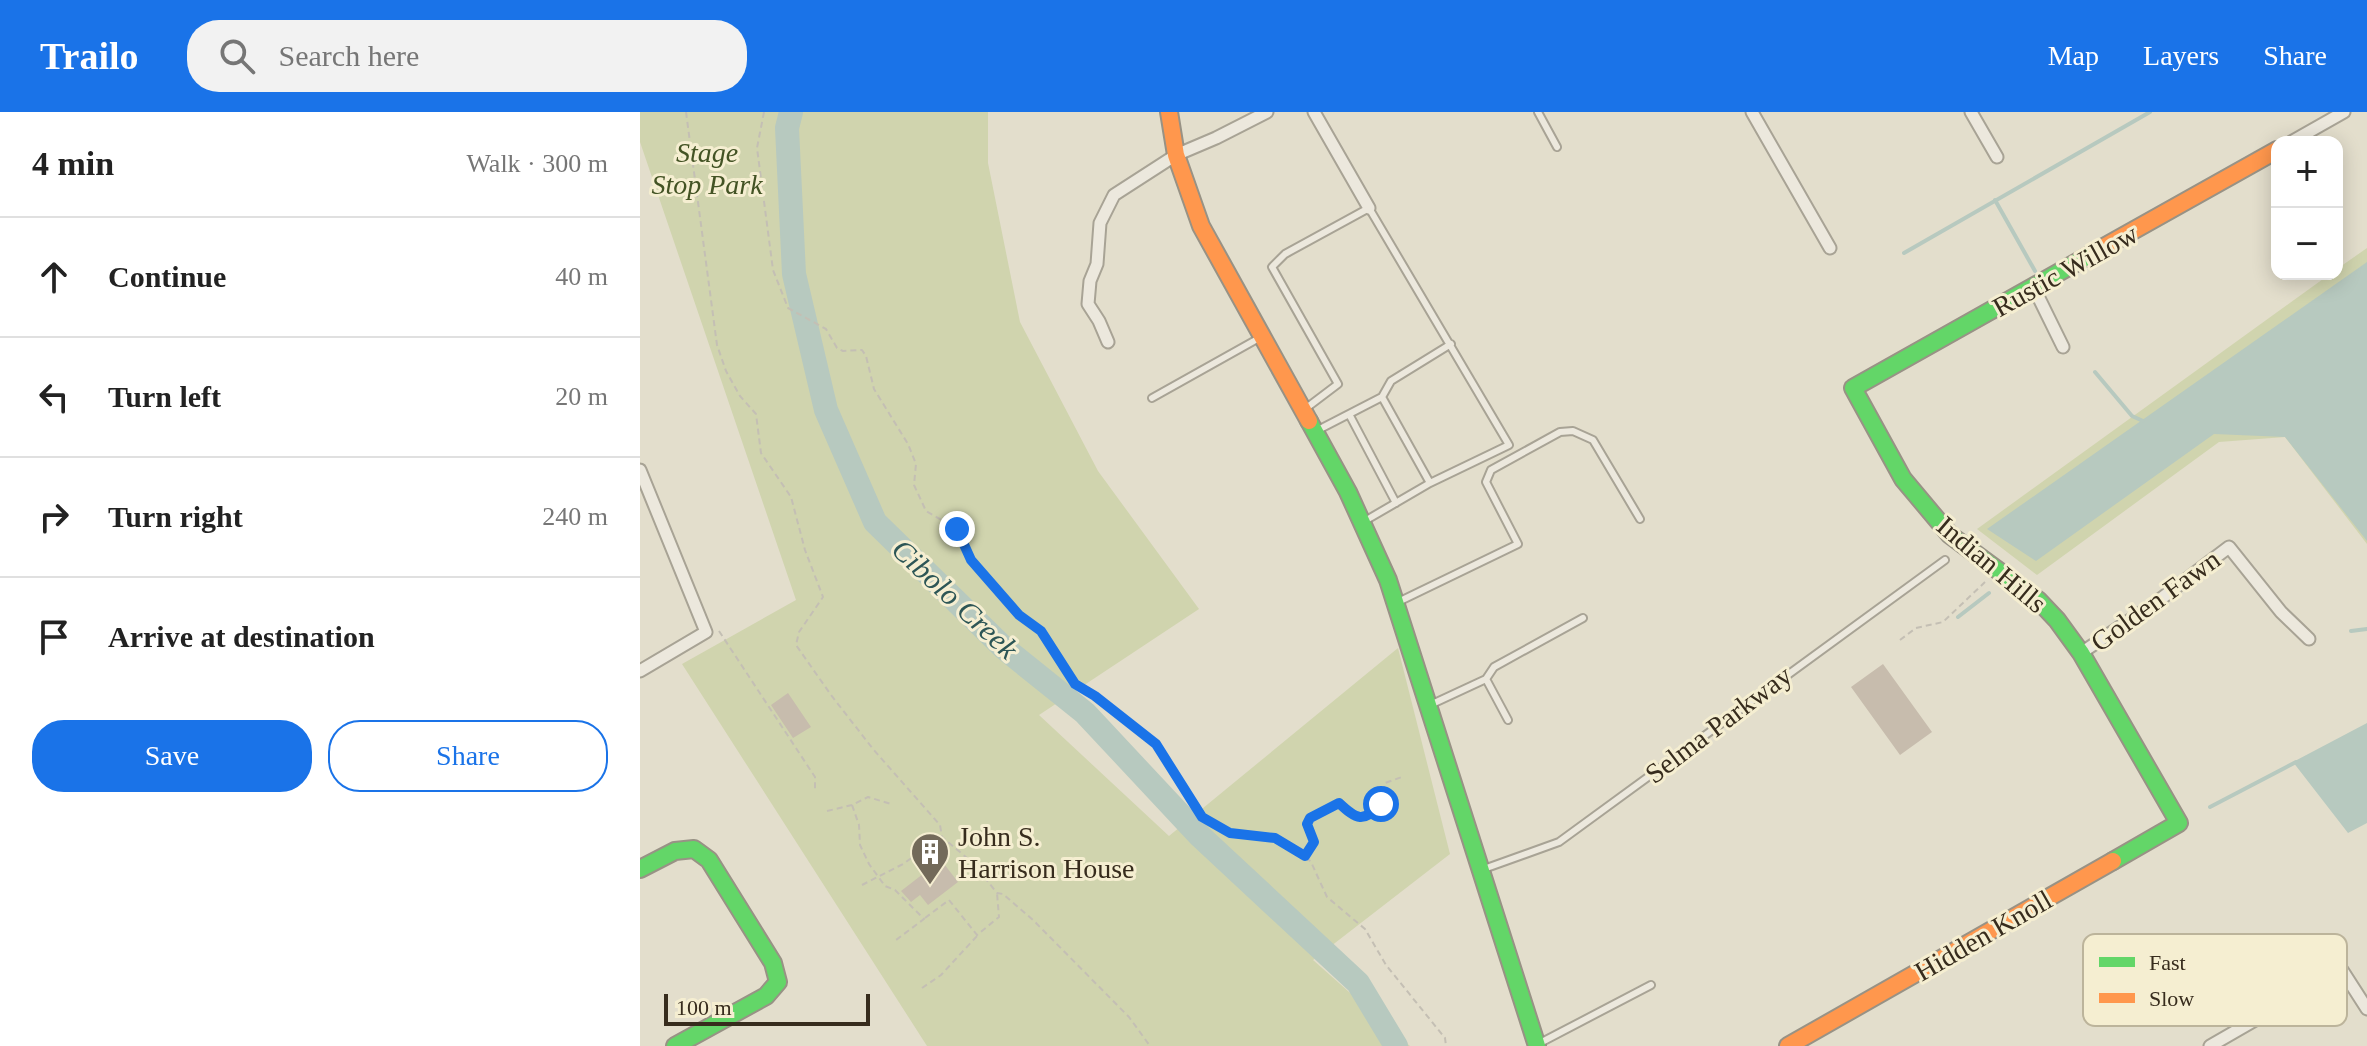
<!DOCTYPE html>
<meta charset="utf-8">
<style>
:root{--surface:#fff;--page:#f2f2f2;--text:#222;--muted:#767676;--line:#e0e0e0;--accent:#1a73e8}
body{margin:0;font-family:"Times New Roman",serif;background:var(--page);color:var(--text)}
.controls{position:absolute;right:24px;top:24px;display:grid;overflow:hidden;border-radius:16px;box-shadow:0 4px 20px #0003}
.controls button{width:72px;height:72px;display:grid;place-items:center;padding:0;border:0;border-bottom:2px solid var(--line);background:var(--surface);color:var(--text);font:40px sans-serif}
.scale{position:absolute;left:24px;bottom:20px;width:206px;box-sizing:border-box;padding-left:8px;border:4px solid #372c1d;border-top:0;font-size:22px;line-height:28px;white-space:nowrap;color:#372c1d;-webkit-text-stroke:6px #f5eed1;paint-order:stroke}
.stop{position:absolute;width:24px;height:24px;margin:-18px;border:6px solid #1a73e8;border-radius:50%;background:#fff}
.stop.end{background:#1a73e8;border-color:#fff;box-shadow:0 2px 8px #0008}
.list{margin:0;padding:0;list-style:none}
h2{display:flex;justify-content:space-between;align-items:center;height:104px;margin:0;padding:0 32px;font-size:34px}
h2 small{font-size:26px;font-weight:400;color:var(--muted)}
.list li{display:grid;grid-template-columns:52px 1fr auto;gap:24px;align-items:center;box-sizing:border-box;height:120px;padding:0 32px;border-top:2px solid var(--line)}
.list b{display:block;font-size:30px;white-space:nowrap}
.list em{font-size:26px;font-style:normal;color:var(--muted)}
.actions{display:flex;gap:16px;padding:24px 32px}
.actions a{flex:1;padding:18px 0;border:2px solid var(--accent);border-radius:32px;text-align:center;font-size:28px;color:var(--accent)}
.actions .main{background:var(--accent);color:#fff}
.icon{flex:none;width:44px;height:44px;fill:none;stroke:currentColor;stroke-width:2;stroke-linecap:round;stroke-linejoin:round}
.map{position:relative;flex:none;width:1727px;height:934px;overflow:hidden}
header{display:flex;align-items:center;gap:48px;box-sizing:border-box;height:112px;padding:0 40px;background:var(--accent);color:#fff}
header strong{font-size:38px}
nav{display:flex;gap:44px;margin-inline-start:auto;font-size:28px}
.search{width:560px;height:72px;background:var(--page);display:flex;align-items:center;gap:20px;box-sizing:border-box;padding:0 28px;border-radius:32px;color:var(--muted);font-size:30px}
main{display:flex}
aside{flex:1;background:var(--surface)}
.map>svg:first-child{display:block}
</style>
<header>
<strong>Trailo</strong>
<div class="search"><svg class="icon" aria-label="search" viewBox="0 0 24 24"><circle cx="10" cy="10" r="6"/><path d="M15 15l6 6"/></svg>Search here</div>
<nav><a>Map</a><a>Layers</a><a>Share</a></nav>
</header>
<main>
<aside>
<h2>4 min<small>Walk · 300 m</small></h2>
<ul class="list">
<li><svg class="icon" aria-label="ahead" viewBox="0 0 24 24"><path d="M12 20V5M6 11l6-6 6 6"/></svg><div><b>Continue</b></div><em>40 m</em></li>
<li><svg class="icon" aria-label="left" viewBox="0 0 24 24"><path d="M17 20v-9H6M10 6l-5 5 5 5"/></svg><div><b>Turn left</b></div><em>20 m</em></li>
<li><svg class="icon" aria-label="right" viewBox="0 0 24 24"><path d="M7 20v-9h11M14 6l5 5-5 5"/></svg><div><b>Turn right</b></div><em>240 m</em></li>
<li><svg class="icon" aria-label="arrive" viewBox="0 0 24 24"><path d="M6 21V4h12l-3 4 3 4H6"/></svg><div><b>Arrive at destination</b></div></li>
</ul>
<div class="actions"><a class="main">Save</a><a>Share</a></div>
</aside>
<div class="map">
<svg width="1727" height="934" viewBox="0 0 1727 934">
<rect width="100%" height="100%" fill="#e3decc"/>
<!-- green -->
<path fill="#d0d4ae" d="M0,0H348V51L380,210L458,359L559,497L399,603L529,724L758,536L810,742L673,848L770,934H287L42,552L156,488L0,30Z
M1727,136V432L1645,325L1579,330L1397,463L1337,417L1690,162H1697V157Z"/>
<!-- water -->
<path fill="#b7c9bf" d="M1727,150V429L1645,325L1574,322L1396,449L1347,417Z
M1727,611V711L1708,721L1653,650Z"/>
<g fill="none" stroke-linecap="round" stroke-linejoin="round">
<!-- stream -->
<path stroke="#b7c9bf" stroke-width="4" d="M1355,88L1395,159
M1264,141L1510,0
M1455,260L1492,304L1503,309
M1318,505L1349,481
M1711,519L1727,517
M1570,695L1656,650"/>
<!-- river -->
<path stroke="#b7c9bf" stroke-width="24" d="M151,0L147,16L154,162L186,298L235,410L364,536L445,601L560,724L718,871L756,934"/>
</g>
<!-- building -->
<path fill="#c7bcad" d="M1243,552L1292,620L1260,643L1211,575Z
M148,581L171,615L153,626L131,593Z
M301,748L318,770L288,793L280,783L271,790L261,779Z"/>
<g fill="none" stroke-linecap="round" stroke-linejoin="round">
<defs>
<path id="lane" d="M898,0L917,35
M742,285L751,269L811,232
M512,286L621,225
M665,297L698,272L632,155L645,142L729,96L869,333L790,371
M709,302L756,391
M678,318L742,285L790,371L723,410
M756,491L878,432L846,370L851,358L920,320L933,319L953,328L1000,407
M846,567L868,608
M790,593L846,567L854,555L943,506
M841,758L919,730L1305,448
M900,931L1011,873"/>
<path id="street" d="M674,0L729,96
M1112,0L1190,136
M1331,0L1357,45
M1651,30L1704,0
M1394,176L1423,235
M468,230L459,209L448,192L450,169L457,152L460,111L474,83L536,43L576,26L627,0
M0,358L66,520L0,559
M1441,541L1514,492L1589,435L1641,500L1669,527
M1570,934L1702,858L1727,897"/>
<path id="fast" d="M1455,140L1213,276L1263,367L1310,423L1398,488L1417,508L1441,541L1539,711L1473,749
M669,309L708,380L748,468L897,934
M0,757L35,739L54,737L69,748L133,851L138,870L126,884L35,934"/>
<path id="slow" d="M529,0L536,43L561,114L669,309
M1455,140L1637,38
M1148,934L1473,749"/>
</defs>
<!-- lane casing -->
<use href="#lane" stroke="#a8a395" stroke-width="10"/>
<!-- street casing -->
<use href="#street" stroke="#a8a395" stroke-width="15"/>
<!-- fast casing -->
<use href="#fast" stroke="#989285" stroke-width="20"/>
<!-- slow casing -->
<use href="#slow" stroke="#989285" stroke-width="20"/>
<!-- path -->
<path stroke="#c4bfb4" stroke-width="2" stroke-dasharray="6 4" stroke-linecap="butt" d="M46,0L77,233L86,259L100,284L116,302L121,341L151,385L165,438L183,485L159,520L156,533L191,583L233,637L300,713L302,725L333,751L357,781L363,782L393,808L489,905L510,934
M124,0L117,36L133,158L148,196L186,217L197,236L203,239L222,238L226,244L234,277L268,332L276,352L274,373L286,399L317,417L331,448L379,503L401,519L435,572L455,584L516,632L562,705L569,711L579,713L590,721L635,726L665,744L674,730L667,712L670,706L699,691C726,717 740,703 745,671L762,665
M79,519L175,665V677
M1260,528L1276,516L1303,510L1345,470
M212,693L219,713L220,733L229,752L245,774L255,778L284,807L256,828
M187,699L212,693L228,685L251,692
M666,745L671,750L687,785L725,817L746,853L805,926L806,934
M222,773L263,752L301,725
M285,806L309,788L337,823L359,805L357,781
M282,876L301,863L337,824"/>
<!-- lane -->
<use href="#lane" stroke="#ece8dd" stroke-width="6"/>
<!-- street -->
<use href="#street" stroke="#ece8dd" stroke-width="11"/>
<!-- fast -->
<use href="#fast" stroke="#63d668" stroke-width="16"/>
<!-- slow -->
<use href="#slow" stroke="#ff974d" stroke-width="16"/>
</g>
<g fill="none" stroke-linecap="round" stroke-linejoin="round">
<!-- route -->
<path stroke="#1a73e8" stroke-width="10" d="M317,417L331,448L379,503L401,519L435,572L455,584L516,632L562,705L590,721L635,726L665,744L674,730L667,712L670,706L699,691C717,708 723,711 741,692"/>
</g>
<!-- icons -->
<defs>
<symbol id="building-pin" viewBox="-11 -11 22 30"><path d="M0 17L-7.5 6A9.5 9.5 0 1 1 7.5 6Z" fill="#736a5a" stroke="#f5eed1"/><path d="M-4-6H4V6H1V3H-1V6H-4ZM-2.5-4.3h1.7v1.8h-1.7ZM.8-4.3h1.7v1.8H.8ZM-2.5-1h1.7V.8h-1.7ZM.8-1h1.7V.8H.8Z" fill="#fff"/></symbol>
</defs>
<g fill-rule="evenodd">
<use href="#building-pin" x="268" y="718" width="44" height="60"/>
</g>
<g text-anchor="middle" stroke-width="6" stroke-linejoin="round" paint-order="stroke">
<!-- park labels -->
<g font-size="28" font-style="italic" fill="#435324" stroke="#f5eed1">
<text x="67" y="50">Stage<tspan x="67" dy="32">Stop Park</tspan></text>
</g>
<!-- street labels -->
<g font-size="28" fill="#372c1d" stroke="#f5eed1">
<text transform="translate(1425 158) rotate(-29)" y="10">Rustic Willow</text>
<text transform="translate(1352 452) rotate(40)" y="10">Indian Hills</text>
<text transform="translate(1515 488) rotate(-36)" y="10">Golden Fawn</text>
<text transform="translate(1078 612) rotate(-37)" y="10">Selma Parkway</text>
<text transform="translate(1343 823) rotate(-30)" y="10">Hidden Knoll</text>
</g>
<!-- poi labels -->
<g font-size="28" fill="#372c1d" stroke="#f5eed1" text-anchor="start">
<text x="318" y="734">John S.<tspan x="318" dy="32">Harrison House</tspan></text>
</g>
<!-- water labels -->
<g font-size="30" font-style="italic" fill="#2d5656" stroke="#f5eed1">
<text transform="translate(315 487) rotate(43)" y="10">Cibolo Creek</text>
</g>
</g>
<!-- legend -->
<rect x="1443" y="822" width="264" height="92" rx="12" fill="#f5eed1" stroke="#bcb49b" stroke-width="2"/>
<rect x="1459" y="845" width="36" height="10" fill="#63d668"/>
<rect x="1459" y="881" width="36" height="10" fill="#ff974d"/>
<g font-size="22" fill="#372c1d">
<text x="1509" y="858">Fast</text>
<text x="1509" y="894">Slow</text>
</g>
</svg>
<div class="controls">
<button>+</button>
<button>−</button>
</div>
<div class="scale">100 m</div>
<div class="stop" style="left:741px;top:692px"></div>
<div class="stop end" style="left:317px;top:417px"></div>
</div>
</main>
